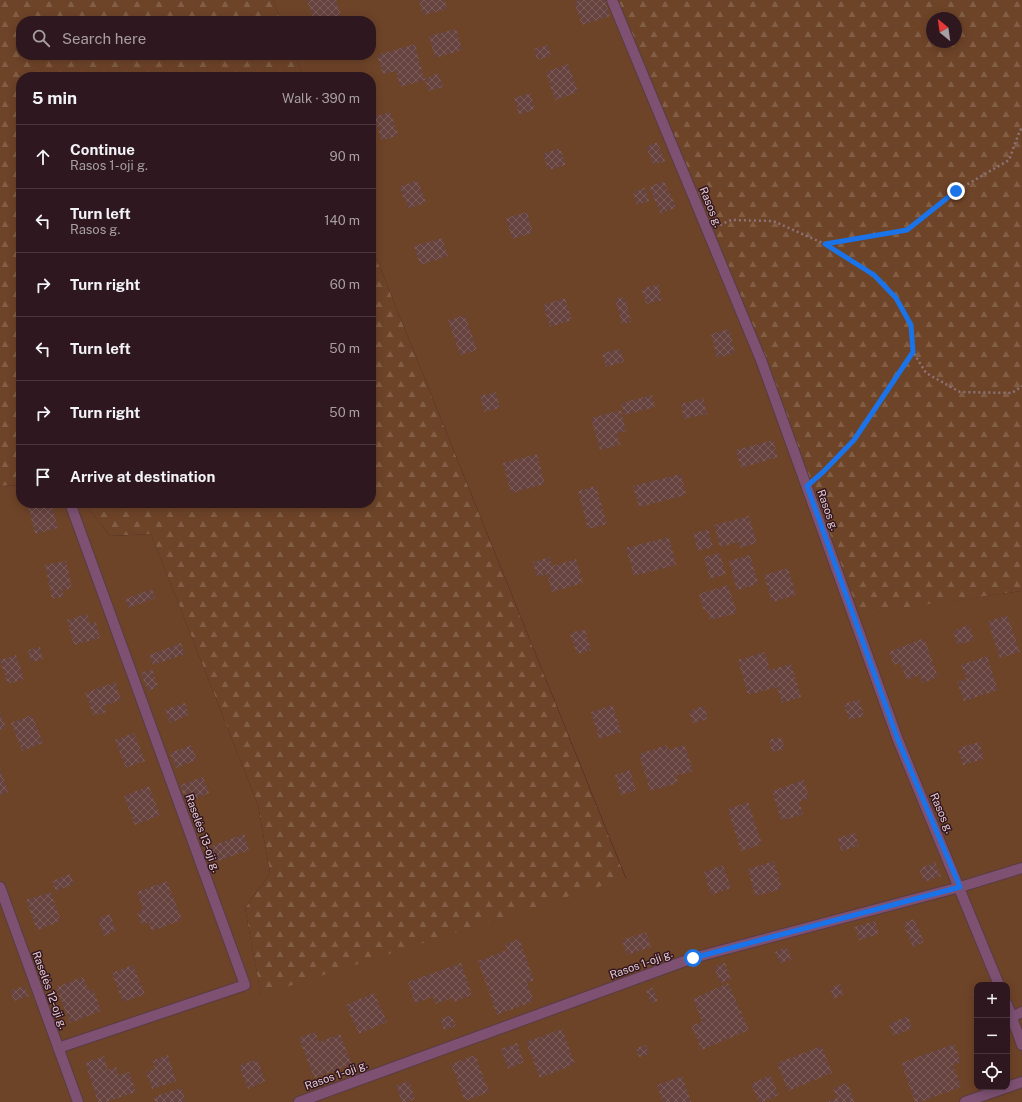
<!DOCTYPE html>
<meta charset="utf-8">
<style>
:root{--surface:#2e171e;--page:#3a242b;--text:#f1f3f6;--muted:#a79fa4;--line:#49363c}
body{margin:0;font-family:"Public Sans",sans-serif;background:var(--page);color:var(--text)}
.controls{position:absolute;right:12px;bottom:12px;display:grid;overflow:hidden;border-radius:8px;box-shadow:0 2px 10px #0003}
.controls button{width:36px;height:36px;display:grid;place-items:center;padding:0;border:0;border-bottom:1px solid var(--line);background:var(--surface);color:var(--text);font:20px sans-serif}
.compass{position:absolute;left:926px;top:12px;width:36px;height:36px;border-radius:50%;background:var(--surface);box-shadow:0 2px 10px #0003;rotate:331deg}
.stop{position:absolute;width:12px;height:12px;margin:-9px;border:3px solid #1a73e8;border-radius:50%;background:#fff}
.stop.end{background:#1a73e8;border-color:#fff;box-shadow:0 1px 4px #0008}
.list{margin:0;padding:0;list-style:none}
h2{display:flex;justify-content:space-between;align-items:center;height:52px;margin:0;padding:0 16px;font-size:17px}
h2 small{font-size:13px;font-weight:400;color:var(--muted)}
.list li{display:grid;grid-template-columns:26px 1fr auto;gap:12px;align-items:center;box-sizing:border-box;height:64px;padding:0 16px;border-top:1px solid var(--line)}
.list b{display:block;font-size:15px;white-space:nowrap}
.list p{margin:0;font-size:13px;white-space:nowrap;color:var(--muted)}
.list em{font-size:13px;font-style:normal;color:var(--muted)}
.icon{flex:none;width:22px;height:22px;fill:none;stroke:currentColor;stroke-width:2;stroke-linecap:round;stroke-linejoin:round}
.map{position:relative;flex:none;width:1022px;height:1102px;overflow:hidden}
.search{position:absolute;background:var(--surface);box-shadow:0 2px 10px #0003;left:16px;top:16px;width:360px;height:44px;display:flex;align-items:center;gap:10px;box-sizing:border-box;padding:0 14px;border-radius:16px;color:var(--muted);font-size:15px}
.panel{position:absolute;background:var(--surface);box-shadow:0 2px 10px #0003;left:16px;top:72px;width:360px;height:436px;border-radius:16px}
.map>svg:first-child{display:block}
</style>
<div class="map">
<svg width="1022" height="1102" viewBox="0 0 1022 1102">
<defs>
<pattern id="forest-firs" width="22" height="20" patternUnits="userSpaceOnUse"><rect width="22" height="20" fill="#6e4428"/><path d="M5 1l3.5 6h-7zM16 11l3.5 6h-7z" fill="#825e46"/></pattern>
<pattern id="building-cross-hatch" width="8" height="8" patternUnits="userSpaceOnUse"><rect width="8" height="8" fill="#67433f"/><path d="M0 0l8 8M0 8l8-8" fill="none" stroke="#7c5d5a"/></pattern>
</defs>
<rect width="100%" height="100%" fill="#3e1f28"/>
<!-- forest -->
<path fill="url(#forest-firs)" fill-rule="evenodd" d="M0,0H273L281,21H21V55H295L303,77H21V485L0,486Z
M612,0H1022V591L859,615L761,360ZM932,18H956V42H932Z
M371,245L626,879L261,996L245,908L270,873L258,805L151,534L110,536L84,503H371Z"/>
<!-- garden -->
<path fill="#6e4428" fill-rule="evenodd" d="M273,0H612L761,360L859,614L1022,591V1102H0V486L21,485V503H84L110,536L151,534L258,805L270,873L245,908L261,995L626,878L371,245V77H303L295,55H371V21H281ZM977,985H1007V1087H977Z"/>
<!-- building -->
<path fill="url(#building-cross-hatch)" d="M307,0H336L342,19L334,21H314Z
M419,0H445L447,9L423,15Z
M579,0H605L610,16L582,25L574,2Z
M456,29L462,50L435,58L429,36Z
M415,44L424,79L438,73L443,87L429,91L425,80L400,87L396,71L383,74L377,55Z
M548,45L551,56L537,60L534,49Z
M568,64L578,92L555,100L546,72Z
M530,93L535,109L519,115L514,98Z
M390,112L398,135L382,141L374,117Z
M657,142L665,161L654,165L646,147Z
M560,148L566,165L548,170L543,154Z
M417,180L426,202L409,209L399,187Z
M664,181L676,207L661,214L649,187Z
M645,188L649,201L637,205L633,192Z
M527,212L533,233L512,239L506,218Z
M442,238L448,256L420,265L414,246Z
M658,284L662,300L646,304L642,289Z
M625,297L631,322L622,324L615,299Z
M565,298L572,320L550,327L543,305Z
M465,315L477,350L460,355L448,320Z
M729,329L735,353L717,358L711,334Z
M621,349L624,362L606,367L602,353Z
M496,392L500,408L484,412L480,396Z
M652,395L655,407L624,415L621,403Z
M703,398L707,414L684,419L681,404Z
M621,410L626,431L617,433L620,445L600,450L591,418Z
M773,440L778,457L741,468L736,450Z
M537,454L545,484L511,493L503,463Z
M681,474L686,495L639,507L633,486Z
M596,486L607,524L588,529L578,491Z
M41,503H51L58,528L35,534L28,506Z
M749,516L757,543L740,548L738,542L720,547L714,525Z
M708,529L713,547L698,551L693,534Z
M669,537L676,565L634,576L626,548Z
M720,553L726,574L710,579L704,557Z
M750,555L758,584L737,590L729,561Z
M550,557L552,566L576,559L583,583L552,592L547,574L537,577L533,562Z
M66,561L72,588L62,590L64,596L52,599L45,565Z
M788,568L796,595L772,602L764,575Z
M728,585L737,613L710,620L707,610L704,611L699,594Z
M152,589L155,598L129,608L125,599Z
M87,614L90,624L96,622L100,638L74,645L67,620Z
M1007,615L1020,652L1000,658L988,622Z
M969,625L974,640L958,645L953,631Z
M585,629L591,650L577,654L570,633Z
M924,638L938,677L922,683L919,675L907,680L900,663L894,665L889,652Z
M181,643L185,654L153,665L149,655Z
M40,647L43,659L31,662L28,650Z
M765,652L770,670L791,664L801,697L782,703L777,687L748,695L738,660Z
M16,655L24,679L8,684L0,660Z
M987,656L998,690L964,701L957,682L966,679L961,665Z
M152,669L158,687L148,691L141,673Z
M115,682L121,700L104,706L106,712L94,716L85,693Z
M859,699L864,716L849,720L844,704Z
M185,703L189,715L170,723L165,710Z
M613,705L621,732L599,739L591,712Z
M704,706L708,719L693,723L689,711Z
M0,712L6,728L0,730Z
M32,715L43,743L22,751L11,723Z
M134,733L145,761L126,768L115,740Z
M781,737L785,749L772,752L769,740Z
M979,742L984,759L963,765L958,748Z
M191,745L197,760L176,768L170,753Z
M667,745L668,750L685,745L693,771L676,776L678,783L650,791L639,754Z
M0,768L8,792L0,795Z
M630,770L636,790L621,795L615,775Z
M203,777L209,793L187,802L180,785Z
M804,780L809,798L799,802L803,814L782,821L772,791Z
M149,786L160,815L135,825L124,796Z
M748,802L762,844L741,851L728,809Z
M855,833L859,846L841,851L838,838Z
M244,834L249,850L215,862L209,847Z
M774,861L782,889L755,896L748,869Z
M935,862L941,876L924,882L919,869Z
M723,865L731,888L711,895L704,872Z
M70,874L74,884L56,891L52,881Z
M167,881L182,920L152,931L148,922L142,925L137,912L143,909L137,892Z
M51,892L61,921L37,930L26,900Z
M110,914L116,931L104,936L98,919Z
M914,919L924,942L913,947L903,923Z
M875,921L879,934L859,940L855,927Z
M646,932L651,947L627,955L622,940Z
M519,939L534,980L527,983L534,1001L497,1015L478,961L507,950L505,944Z
M786,947L792,959L780,963L775,952Z
M461,963L472,995L453,1002L452,998L435,1004L433,997L415,1003L408,982Z
M725,963L731,979L720,983L714,967Z
M133,965L145,994L123,1002L112,973Z
M83,977L89,991L93,989L101,1011L70,1023L56,987Z
M728,983L749,1030L702,1050L691,1026L702,1021L693,999Z
M840,984L844,994L834,999L830,988Z
M25,986L29,996L14,1001L10,991Z
M653,988L658,1001L651,1003L646,990Z
M977,990V1003L972,992Z
M374,993L387,1022L359,1034L346,1005Z
M452,1015L456,1026L444,1030L440,1019Z
M908,1016L912,1028L894,1036L889,1024Z
M562,1029L575,1064L540,1078L526,1042Z
M315,1032L319,1042L340,1034L352,1064L314,1078L299,1038Z
M517,1043L524,1062L508,1069L501,1049Z
M954,1044L961,1062L953,1065L961,1087L920,1102H915L901,1063Z
M646,1045L649,1054L639,1057L636,1048Z
M822,1046L832,1073L788,1091L777,1063Z
M168,1055L176,1081L152,1089L146,1072L155,1069L152,1061Z
M475,1055L489,1092L465,1101L451,1064Z
M104,1056L108,1070L116,1067L119,1075L129,1072L136,1092L106,1102H98L85,1063Z
M257,1059L265,1081L248,1089L239,1066Z
M770,1075L779,1095L763,1102H759L751,1084Z
M682,1076L691,1102H663L657,1085Z
M409,1081L415,1099L406,1102H402L396,1086Z
M847,1083L855,1102H826L837,1098L833,1088Z
M181,1088L186,1102H155L154,1097Z"/>
<g fill="none" stroke-linecap="round" stroke-linejoin="round">
<defs>
<path id="minor" d="M612,0L761,360L898,740L999,985
M0,887L78,1102
M1007,1004L1022,1045
M1012,1017L1022,1012
M58,1048L245,985L70,503
M299,1102L693,958L960,887L1022,868
M965,1102L1022,1082"/>
</defs>
<!-- minor casing -->
<use href="#minor" stroke="#583b43" stroke-width="12"/>
<!-- path -->
<path stroke="#8c7279" stroke-width="2.5" stroke-dasharray="2 3" stroke-linecap="butt" d="M720,225L731,220L773,221L825,244L907,230L956,191L1009,160L1020,130L1022,129
M825,244L874,275L897,298L911,325L913,352L926,373L960,392L1012,393L1022,386
M819,476L854,440L913,352"/>
<!-- minor -->
<use href="#minor" stroke="#7e5173" stroke-width="10"/>
</g>
<g fill="none" stroke-linecap="round" stroke-linejoin="round">
<!-- route -->
<path stroke="#1a73e8" stroke-width="5" d="M693,958L960,887L898,740L807,486L823,472L854,440L913,352L911,325L896,298L874,275L825,244L907,230L956,191"/>
</g>
<g text-anchor="middle" stroke-width="3" stroke-linejoin="round" paint-order="stroke">
<!-- street labels -->
<g font-size="11" fill="#e2ccd1" stroke="#33151f">
<text transform="translate(711 207) rotate(68)" y="4">Rasos g.</text>
<text transform="translate(828 510) rotate(70)" y="4">Rasos g.</text>
<text transform="translate(942 813) rotate(67)" y="4">Rasos g.</text>
<text transform="translate(203 833) rotate(70)" y="4">Raselės 13-oji g.</text>
<text transform="translate(641 964) rotate(-20)" y="4">Rasos 1-oji g.</text>
<text transform="translate(50 990) rotate(70)" y="4">Raselės 12-oji g.</text>
<text transform="translate(336 1075) rotate(-20)" y="4">Rasos 1-oji g.</text>
</g>
</g>
</svg>
<div class="controls">
<button>+</button>
<button>−</button>
<button><svg class="icon" aria-label="locate" viewBox="0 0 24 24"><circle cx="12" cy="12" r="6"/><path d="M12 2v4M12 18v4M2 12h4M18 12h4"/></svg></button>
</div>
<svg class="compass" viewBox="-18 -18 36 36"><path d="M0-13l5 13h-10z" fill="#e53935"/><path d="M0 13l5-13h-10z" fill="#a79fa4"/></svg>
<div class="stop" style="left:693px;top:958px"></div>
<div class="stop end" style="left:956px;top:191px"></div>
<div class="search"><svg class="icon" aria-label="search" viewBox="0 0 24 24"><circle cx="10" cy="10" r="6"/><path d="M15 15l6 6"/></svg>Search here</div>
<section class="panel">
<h2>5 min<small>Walk · 390 m</small></h2>
<ul class="list">
<li><svg class="icon" aria-label="ahead" viewBox="0 0 24 24"><path d="M12 20V5M6 11l6-6 6 6"/></svg><div><b>Continue</b><p>Rasos 1-oji g.</p></div><em>90 m</em></li>
<li><svg class="icon" aria-label="left" viewBox="0 0 24 24"><path d="M17 20v-9H6M10 6l-5 5 5 5"/></svg><div><b>Turn left</b><p>Rasos g.</p></div><em>140 m</em></li>
<li><svg class="icon" aria-label="right" viewBox="0 0 24 24"><path d="M7 20v-9h11M14 6l5 5-5 5"/></svg><div><b>Turn right</b></div><em>60 m</em></li>
<li><svg class="icon" aria-label="left" viewBox="0 0 24 24"><path d="M17 20v-9H6M10 6l-5 5 5 5"/></svg><div><b>Turn left</b></div><em>50 m</em></li>
<li><svg class="icon" aria-label="right" viewBox="0 0 24 24"><path d="M7 20v-9h11M14 6l5 5-5 5"/></svg><div><b>Turn right</b></div><em>50 m</em></li>
<li><svg class="icon" aria-label="arrive" viewBox="0 0 24 24"><path d="M6 21V4h12l-3 4 3 4H6"/></svg><div><b>Arrive at destination</b></div></li>
</ul>
</section>
</div>
